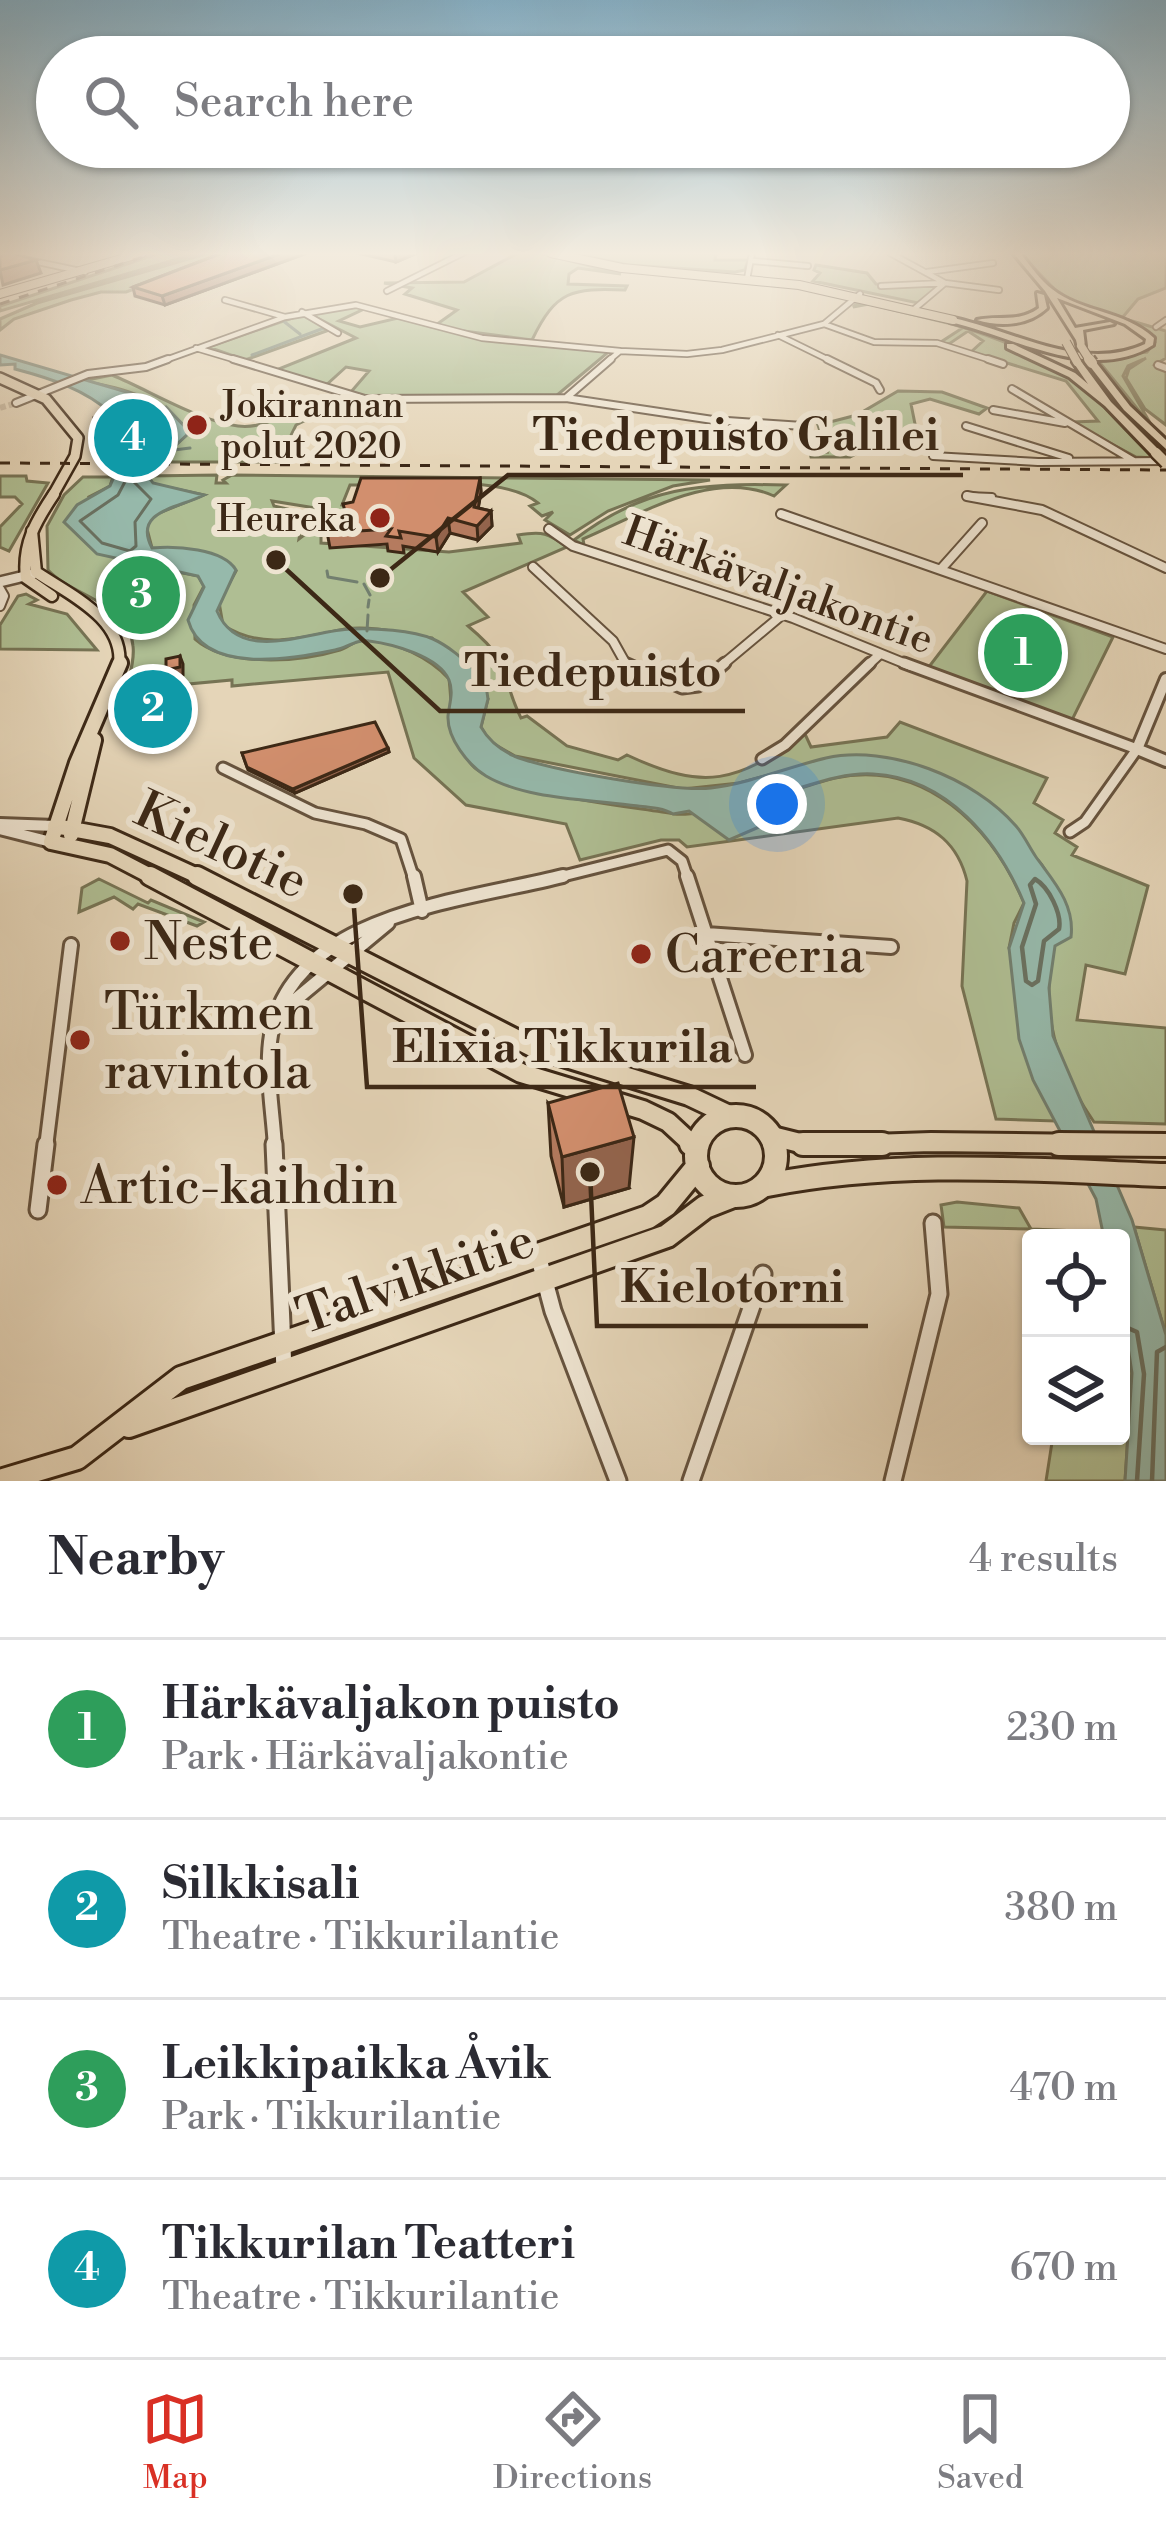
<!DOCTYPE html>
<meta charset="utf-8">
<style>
:root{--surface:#fff;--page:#f7f7f7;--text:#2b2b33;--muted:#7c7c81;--line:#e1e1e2;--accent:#d93025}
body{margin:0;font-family:"Libre Bodoni",serif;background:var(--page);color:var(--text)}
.controls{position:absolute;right:36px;bottom:36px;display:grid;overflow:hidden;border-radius:12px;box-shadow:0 3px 9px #0004}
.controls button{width:108px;height:108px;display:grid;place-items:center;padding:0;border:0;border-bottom:3px solid var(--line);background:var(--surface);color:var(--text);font:60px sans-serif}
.you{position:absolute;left:777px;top:804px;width:42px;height:42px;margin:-30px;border:9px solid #fff;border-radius:50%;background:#1a73e8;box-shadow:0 0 0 18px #1a73e833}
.badge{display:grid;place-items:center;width:78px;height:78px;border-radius:50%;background:var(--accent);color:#fff;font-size:39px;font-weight:700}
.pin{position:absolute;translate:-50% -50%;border:6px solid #fff;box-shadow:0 3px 12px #0006}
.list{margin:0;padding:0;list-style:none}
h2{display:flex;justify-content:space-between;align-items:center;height:156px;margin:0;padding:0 48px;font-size:51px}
h2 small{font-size:39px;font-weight:400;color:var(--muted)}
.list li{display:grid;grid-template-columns:78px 1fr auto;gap:36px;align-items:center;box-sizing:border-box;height:180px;padding:0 48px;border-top:3px solid var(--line)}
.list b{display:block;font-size:45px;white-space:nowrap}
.list p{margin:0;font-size:39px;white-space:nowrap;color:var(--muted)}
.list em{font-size:39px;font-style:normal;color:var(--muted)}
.icon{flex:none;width:66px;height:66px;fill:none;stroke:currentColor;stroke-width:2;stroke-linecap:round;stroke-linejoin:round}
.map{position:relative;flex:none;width:1166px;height:1481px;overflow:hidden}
.search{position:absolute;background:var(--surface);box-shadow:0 3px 9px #0004;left:36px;right:36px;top:36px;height:132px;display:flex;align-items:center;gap:30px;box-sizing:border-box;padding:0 42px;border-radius:66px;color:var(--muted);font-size:45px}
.sheet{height:876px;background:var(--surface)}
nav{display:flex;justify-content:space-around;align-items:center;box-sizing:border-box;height:168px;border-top:3px solid var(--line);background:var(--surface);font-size:33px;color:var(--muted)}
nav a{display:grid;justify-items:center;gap:6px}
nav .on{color:var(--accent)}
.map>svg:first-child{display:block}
</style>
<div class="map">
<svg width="1166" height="1481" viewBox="0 0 1166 1481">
<rect width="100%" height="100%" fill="#e5d5b8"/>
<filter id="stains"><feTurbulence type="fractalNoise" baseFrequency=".00167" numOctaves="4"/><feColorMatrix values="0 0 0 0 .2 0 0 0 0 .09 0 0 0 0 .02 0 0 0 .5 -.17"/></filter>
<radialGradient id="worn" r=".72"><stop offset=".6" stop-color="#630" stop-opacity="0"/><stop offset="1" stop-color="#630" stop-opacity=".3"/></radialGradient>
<!-- green -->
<path fill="#afbe93" stroke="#767354" stroke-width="3" d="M160,253H198L0,311V306Z
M209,253H236L126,292H101L71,300L14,319L0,330V319L37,303Z
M518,253H540L621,274L578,268L569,274L568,284L627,286L625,290C572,288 556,290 532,340L433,327L457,310L405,294L412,288L384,283L464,282Z
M572,253H716L715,260H748L745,270L735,272L628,265Z
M1020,253H1166V288L1138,299L1122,318L1166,331V358L1155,365L1166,369V425L1145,409L1126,378L1129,369L1146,358L1128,366L1123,376L1153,428L1096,358L1147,352L1155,342L1151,334L1064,299Z
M816,265L867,273L876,284L941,286L918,303L813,281L820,273L814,270Z
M858,303H872C936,318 1041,345 1088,391C1111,413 1131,437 1154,458L1136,457L1071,422L1098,421L1066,381L971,352L983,341L968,331L949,344L941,342L964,327L869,304L853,307Z
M355,307L364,309L339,321L360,327L398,318L481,339L612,349L556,396L368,397L350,393L369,371L346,367L325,386L276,370L356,338L306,312Z
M304,314L329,330L245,360L208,347Z
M112,375C151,391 196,420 238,426C279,431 306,390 347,400L296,425L278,462H157L190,432C158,398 126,388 82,381Z
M898,391L942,392L987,408L979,414L930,399L911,404L915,424L850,457H811L810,453L827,452L818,425L857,415Z
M217,475L216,483H226L223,480L232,475L710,480L673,486L608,511L570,535L545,520L553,512L542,516L530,506L538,503C503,473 400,485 350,485L342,505L350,506L340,512L272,501L274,506L309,514L276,517L307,518L311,521L290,529L300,533L299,539L321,522V543L449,552L521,543L518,535C543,531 548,533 567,547L463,592L488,617L468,626C516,666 498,672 521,718L527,716L567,746L618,760L627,755C706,792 736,782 805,734L811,747L887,737L900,722L1047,778L1034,803L1063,820L1055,833L1077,847L1072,855L1148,886L1125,974L1086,965L1077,1020L1166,1028V1124L1094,1122C1067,1084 1047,1035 1049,988C1050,946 1068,895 1038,860L901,762L790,769L739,783L683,789L515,756L489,741L481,727L488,699L432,638C405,634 372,625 345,629C302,637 263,651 223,625L219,602L236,571L207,553L152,548L146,525L154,515L204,495L153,484L147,476Z
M0,476H26L27,481L48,483L9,551L0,547V527L22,504L15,497H0Z
M83,477H113L110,486L89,497L123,561L198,576L204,586L194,605L195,639C228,668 300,662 340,650C349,647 356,639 366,640C395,641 430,658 449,679C453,711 448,737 472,765C496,793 635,807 674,814C688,816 706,811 719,810C758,807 796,787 835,778C925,759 992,827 1024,903L1014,923L1009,948L1055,1121L996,1119L962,986L967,881C958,844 935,825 898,818L687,847L679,840H661L580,860L566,824L466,805L414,758L388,672L232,686V680L189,684L187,690L125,695C128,679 135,662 133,646C129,602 73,597 48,570L47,526L64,495Z
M786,485L774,496C712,468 640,515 583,539L584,545L574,540C644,486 701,483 786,485Z
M987,591L1113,637L1072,720L928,668Z
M26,594L37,600L29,604L67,614L97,650L0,649V625L18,596Z
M99,879L148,903L151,900L204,922L197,926L138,904L133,909L114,897L79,912L82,888Z
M957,1202L1019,1208L1031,1229L1102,1232L1104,1238H1034L1031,1229L944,1227L941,1205Z
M1134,1227L1166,1230V1335Z
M1121,1301L1132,1373L1125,1481H1046L1053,1436H1121Z"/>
<!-- water -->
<path fill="#96b9ab" stroke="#727f6f" stroke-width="3" d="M0,355L130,393L152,411L166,407L190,432L146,473L153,483L204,495C180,508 132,510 152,548C175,546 223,548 236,570L217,611C240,666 310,630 351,629C374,628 412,630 433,639C453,648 469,665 485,679L488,699L481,727C489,741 499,749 514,756C549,770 675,792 711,788C751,783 788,767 826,758C888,744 975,778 1016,826C1024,835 1029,847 1036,857C1054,882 1075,904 1071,937L1055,946L1049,988L1053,1036L1132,1220L1166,1335V1481H1125L1132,1373L1121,1301V1238H1104L1096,1199L1033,1080L1019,1039L1009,948L1024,903C998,841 948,778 873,774C839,772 804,788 771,796L759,827L729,840L689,811L673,814C662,807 644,807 629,805C585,799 525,799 486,776C468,765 447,738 448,716C449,705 454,692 449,680C439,656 392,644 369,641C356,639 347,648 335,650C292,659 203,675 188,620L204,587L198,576L97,554L64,522L77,505L110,486L120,463L148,446V432L133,421L123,423L126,414L111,413C85,390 53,379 15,369V364L0,365Z"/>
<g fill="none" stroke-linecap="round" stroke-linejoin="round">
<!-- shore-far1 -->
<path stroke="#697060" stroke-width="3" d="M128,476L151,499L135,522L136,546L130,551L102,543L80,521L118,495Z"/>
<!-- shore -->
<path stroke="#697060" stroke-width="4.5" d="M1035,879C1049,887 1062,914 1059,929L1044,941L1038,981L1032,985L1026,981L1022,947L1036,904L1030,885Z
M1121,1325L1137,1332L1144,1374L1137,1481
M1152,1481L1157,1352L1166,1347"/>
<!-- stream -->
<path stroke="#727f6f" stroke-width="3" d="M282,320L300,334
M252,355L324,328
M187,433L200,436
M174,450L190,448
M327,571L328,577L357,582
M364,584L370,595
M368,607L369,600
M367,631L368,615"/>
<!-- minor-tunnel -->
<path stroke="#c3b298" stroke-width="6" stroke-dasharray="6 3" stroke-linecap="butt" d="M0,408L16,403"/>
<defs>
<path id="minor-far5" d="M890,253L945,283L913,310
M0,254L85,272
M753,261L808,266
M927,272L993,263
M747,279L752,253
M881,286L945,283L999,290
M387,291L463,253
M225,300L285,317
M302,312L338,333
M824,324L874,342L937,343L997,362
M1156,327L1166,320
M778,335L833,362
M196,348L243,362
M160,362L285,317L356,305L482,338L620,351
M607,362L620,351L687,354L722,350L824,324L860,294"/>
<path id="minor-far4" d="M233,359L365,399L566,398L713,420L803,426
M827,359L876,383L880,390
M988,359L1003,364
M1158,365L1166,368
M1012,389L1134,461
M566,398L611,359
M16,403L88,374L146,367L168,359
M993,410L1065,423
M966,426L1069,458
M933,456L1038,462L1166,461
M967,496L992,497"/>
<path id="minor-far3" d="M967,496L1042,510L1166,568
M781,514L1166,649
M549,529L573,546L793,618L911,666
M533,567L613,641L627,666
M941,569L982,523
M0,589L4,596L0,606
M721,666L782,615
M867,666L880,654"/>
<path id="minor-far2" d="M625,663L682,688L698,686L725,663
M904,663L1137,749L1085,822L1070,832
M762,759L785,745L870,663
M223,768L315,813L366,824L401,839L414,879
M551,879L668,850L682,861L688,879"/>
<path id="minor-far1" d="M414,876L422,911
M687,876L745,1055
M706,934L891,947
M277,1015L388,923
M46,1147L71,945
M275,1147C273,1112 265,1070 271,1035C292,913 465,901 563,876"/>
<path id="minor" d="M274,1144L284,1370
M38,1210L46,1144
M538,1255L553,1311L618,1481
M691,1481L763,1274
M893,1481L939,1294L933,1223"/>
<path id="tertiary-far1" d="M0,582L33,574"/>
<path id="tertiary" d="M1166,679L1137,749L1166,761
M0,824L55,826
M0,829L51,842"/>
<path id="primary-far5" d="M551,253L622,268L799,285L953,320
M0,294L142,253"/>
<path id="primary-far4" d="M0,378L46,399L78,438L75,456L52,497"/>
<path id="primary-far3" d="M32,531L36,572C70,595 125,619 119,666
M52,596L26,578C22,544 36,521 54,494"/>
<path id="primary-far2" d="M120,663L77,763L51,842L110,855L156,879
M55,826L110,836L204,879
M71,835L94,740"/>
<path id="primary-far1" d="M150,876L521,1073L643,1110L668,1122L695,1147
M197,876L534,1048L689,1096L729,1115
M768,1135L812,1146L931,1142L1166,1145"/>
<path id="primary" d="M696 1156a40 40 0 1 1 80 0a40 40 0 1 1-80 0Z
M691,1144L696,1148
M803,1144H882
M1059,1144L1166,1145
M767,1185C900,1159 1032,1170 1166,1175
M129,1426L667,1236L705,1207L733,1196
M0,1481L77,1458L181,1378L648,1217L666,1205L698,1166"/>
<path id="trunk" d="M1013,253H1020C1030,265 1040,280 1052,289C1082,313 1124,310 1154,338L1153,345C1092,384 1013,336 950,322L949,320L953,318C1015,331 1083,373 1145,344L1146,339L1125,324L1057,298L1075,328L1110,322L1114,324L1083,330L1085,346L1078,348L1076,340L1045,291Z
M1037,293L1044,295L1047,308C1028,326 1000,327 977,320C998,315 1019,323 1039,308Z
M1007,344H1013L1075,373L1088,384L1073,362L1080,360L1111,402L1160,451V455H1152L1105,406L1069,377L1007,348Z
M1089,361H1095L1130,406L1166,440V449L1124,410L1089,365Z"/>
</defs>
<!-- minor-far5 casing -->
<use href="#minor-far5" stroke="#66533e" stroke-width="8"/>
<!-- minor-far4 casing -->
<use href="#minor-far4" stroke="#66533e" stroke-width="10"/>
<!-- minor-far3 casing -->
<use href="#minor-far3" stroke="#66533e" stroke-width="12"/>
<!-- minor-far2 casing -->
<use href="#minor-far2" stroke="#66533e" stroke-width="15"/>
<!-- minor-far1 casing -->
<use href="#minor-far1" stroke="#66533e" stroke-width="18"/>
<!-- minor casing -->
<use href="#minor" stroke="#66533e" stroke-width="21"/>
<!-- tertiary-far1 casing -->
<use href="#tertiary-far1" stroke="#66533e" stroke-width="14"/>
<!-- tertiary casing -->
<use href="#tertiary" stroke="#66533e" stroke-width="16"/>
<!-- primary-far5 casing -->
<use href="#primary-far5" stroke="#3c2816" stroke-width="10"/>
<!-- primary-far4 casing -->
<use href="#primary-far4" stroke="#3c2816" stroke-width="14"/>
<!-- primary-far3 casing -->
<use href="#primary-far3" stroke="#3c2816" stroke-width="15"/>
<!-- primary-far2 casing -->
<use href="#primary-far2" stroke="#3c2816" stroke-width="20"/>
<!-- primary-far1 casing -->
<use href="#primary-far1" stroke="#3c2816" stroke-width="24"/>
<!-- primary casing -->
<use href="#primary" stroke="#3c2816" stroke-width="28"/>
<!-- trunk casing -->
<use href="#trunk" stroke="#3c2816" stroke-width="6"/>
<!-- minor-far5 -->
<use href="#minor-far5" stroke="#eee4d1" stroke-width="4.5"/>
<!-- minor-far4 -->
<use href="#minor-far4" stroke="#eee4d1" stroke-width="6"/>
<!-- minor-far3 -->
<use href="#minor-far3" stroke="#eee4d1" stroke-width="8"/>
<!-- minor-far2 -->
<use href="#minor-far2" stroke="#eee4d1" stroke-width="9"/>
<!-- minor-far1 -->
<use href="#minor-far1" stroke="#eee4d1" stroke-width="12"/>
<!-- minor -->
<use href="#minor" stroke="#eee4d1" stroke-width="15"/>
<!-- tertiary-far1 -->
<use href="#tertiary-far1" stroke="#eee4d1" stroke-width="9"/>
<!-- tertiary -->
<use href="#tertiary" stroke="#eee4d1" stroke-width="10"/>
<!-- primary-far5 -->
<use href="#primary-far5" stroke="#e5d5b8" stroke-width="8"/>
<!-- primary-far4 -->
<use href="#primary-far4" stroke="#e5d5b8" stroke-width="9"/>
<!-- primary-far3 -->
<use href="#primary-far3" stroke="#e5d5b8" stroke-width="10"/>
<!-- primary-far2 -->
<use href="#primary-far2" stroke="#e5d5b8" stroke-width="14"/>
<!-- primary-far1 -->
<use href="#primary-far1" stroke="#e5d5b8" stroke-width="18"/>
<!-- primary -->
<use href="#primary" stroke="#e5d5b8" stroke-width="22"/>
<!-- trunk -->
<use href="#trunk" fill="#e5d5b8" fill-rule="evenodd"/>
<!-- rail -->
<path stroke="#3c2816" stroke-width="3" stroke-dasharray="10 10" stroke-linecap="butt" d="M0,304L155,253
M0,463L1166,470"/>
<defs>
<path id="trunk-bridge-far1" d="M1066,342L1077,362
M1081,346L1091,362"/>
<path id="trunk-bridge" d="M1089,359L1092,363
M1156,453L1166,463"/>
</defs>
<!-- trunk-bridge-far1 casing -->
<use href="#trunk-bridge-far1" stroke="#3c2816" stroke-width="10" stroke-linecap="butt"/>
<!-- trunk-bridge casing -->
<use href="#trunk-bridge" stroke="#3c2816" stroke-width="15" stroke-linecap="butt"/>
<!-- trunk-bridge-far1 -->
<use href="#trunk-bridge-far1" stroke="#e5d5b8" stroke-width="8"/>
<!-- trunk-bridge -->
<use href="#trunk-bridge" stroke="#e5d5b8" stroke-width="10"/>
</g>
<!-- wall -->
<path fill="#b57b5f" stroke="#3c2816" stroke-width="3" d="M222,253H307L165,305L135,296L133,287Z
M357,253H417L396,262Z
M480,478L481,492L478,508L491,511L492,526L478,540L450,533L438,552L403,546L404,553L388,551L387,544L330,548L325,521L346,518Z
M388,748L389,752L295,793L248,770L242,753Z
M548,1103L629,1188L564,1207L551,1156Z"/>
<!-- shaded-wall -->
<path fill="#93644d" stroke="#3c2816" stroke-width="3" d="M282,253H307L165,305L162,296Z
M397,253H417L396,262L395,254Z
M36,260L41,273L3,285L0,270Z
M125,418L131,438L102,444L98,433Z
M480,478L481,492L476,522L474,507Z
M491,511L492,526L478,540L477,526Z
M448,518L450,533L438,552L436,537Z
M180,656L183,664V675L169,678L166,670Z
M388,748L389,752L295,793L293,789Z
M634,1137L629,1188L564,1207L562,1157Z"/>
<!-- building -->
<path fill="#d28f6e" stroke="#3c2816" stroke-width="3" d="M0,253H13L36,260L0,270Z
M222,253H282L162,296L133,287Z
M94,418H125L127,428L98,433Z
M361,478H480L474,507L491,511L477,526L448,518L436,537L399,531L401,538L386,536L391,529L327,533L325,521L347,518L343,504L353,502Z
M180,656V667L166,670V659Z
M375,722L388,748L293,789L247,767L242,753Z
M618,1083L634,1137L562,1157L548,1103Z"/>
<!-- sky -->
<linearGradient id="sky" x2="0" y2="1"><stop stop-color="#87b6d0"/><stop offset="0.55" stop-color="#f3ecdf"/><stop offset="1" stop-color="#f3ecdf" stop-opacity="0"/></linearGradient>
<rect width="1166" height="461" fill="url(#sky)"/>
<!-- markers -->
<g fill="#8f2418" stroke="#eee4d1" stroke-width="4.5">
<circle cx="197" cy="425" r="12"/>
<circle cx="380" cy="518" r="12"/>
<circle cx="120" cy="941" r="12"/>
<circle cx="641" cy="954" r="12"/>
<circle cx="80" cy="1040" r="12"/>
<circle cx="57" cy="1185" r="12"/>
</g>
<g text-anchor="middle" stroke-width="12" stroke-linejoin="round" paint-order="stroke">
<!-- far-poi labels -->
<g font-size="36" fill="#3c2816" stroke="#eee4d1" text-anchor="start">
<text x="221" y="417">Jokirannan<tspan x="221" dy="41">polut 2020</tspan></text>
<text x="356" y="531" text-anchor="end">Heureka</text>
</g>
<!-- street labels -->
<g font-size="42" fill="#3c2816" stroke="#eee4d1">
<text transform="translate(779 584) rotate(20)" y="15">Härkävaljakontie</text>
</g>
<!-- near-street labels -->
<g font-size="51" fill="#3c2816" stroke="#eee4d1">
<text transform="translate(222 844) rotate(25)" y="18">Kielotie</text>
<text transform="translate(415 1277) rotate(-19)" y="18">Talvikkitie</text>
</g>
<!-- near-poi labels -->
<g font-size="51" fill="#3c2816" stroke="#eee4d1" text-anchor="start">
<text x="144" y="959">Neste</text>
<text x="665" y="972">Careeria</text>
<text x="104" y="1029">Türkmen<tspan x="104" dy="59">ravintola</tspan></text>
<text x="81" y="1203">Artic-kaihdin</text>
</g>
</g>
<!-- callouts -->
<path fill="none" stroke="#3c2816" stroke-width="4.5" d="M380 578L508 475H963M276 560L440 711H745M353 894L367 1087H756M590 1172L597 1326H868"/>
<g fill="#3c2816" stroke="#eee4d1" stroke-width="4.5">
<circle cx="380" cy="578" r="12"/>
<circle cx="276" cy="560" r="12"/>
<circle cx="353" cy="894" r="12"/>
<circle cx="590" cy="1172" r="12"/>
</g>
<g font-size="45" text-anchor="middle" font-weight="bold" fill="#3c2816" stroke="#eee4d1" stroke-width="12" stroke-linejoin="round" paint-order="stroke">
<text x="736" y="450">Tiedepuisto Galilei</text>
<text x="593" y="686">Tiedepuisto</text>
<text x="562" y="1062">Elixia Tikkurila</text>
<text x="732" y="1302">Kielotorni</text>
</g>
<rect width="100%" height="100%" filter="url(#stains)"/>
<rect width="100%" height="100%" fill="url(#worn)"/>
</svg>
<div class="controls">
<button><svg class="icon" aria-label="locate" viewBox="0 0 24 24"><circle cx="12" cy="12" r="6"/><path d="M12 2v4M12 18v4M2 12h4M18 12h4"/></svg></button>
<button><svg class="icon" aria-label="layers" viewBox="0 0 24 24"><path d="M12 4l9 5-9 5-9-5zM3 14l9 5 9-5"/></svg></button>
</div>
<div class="you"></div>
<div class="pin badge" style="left:1023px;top:653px;background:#2e9e5b">1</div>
<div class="pin badge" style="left:153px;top:709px;background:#0f9aa8">2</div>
<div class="pin badge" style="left:141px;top:595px;background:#2e9e5b">3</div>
<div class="pin badge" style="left:133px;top:438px;background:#0f9aa8">4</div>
<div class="search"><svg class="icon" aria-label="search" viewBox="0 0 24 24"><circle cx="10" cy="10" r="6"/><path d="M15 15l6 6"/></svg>Search here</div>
</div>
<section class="sheet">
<h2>Nearby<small>4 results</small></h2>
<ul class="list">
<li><span class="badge" style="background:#2e9e5b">1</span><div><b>Härkävaljakon puisto</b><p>Park · Härkävaljakontie</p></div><em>230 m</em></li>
<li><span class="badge" style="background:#0f9aa8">2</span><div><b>Silkkisali</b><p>Theatre · Tikkurilantie</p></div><em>380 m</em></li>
<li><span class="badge" style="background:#2e9e5b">3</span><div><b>Leikkipaikka Åvik</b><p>Park · Tikkurilantie</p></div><em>470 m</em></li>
<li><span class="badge" style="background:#0f9aa8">4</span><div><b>Tikkurilan Teatteri</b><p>Theatre · Tikkurilantie</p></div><em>670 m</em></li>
</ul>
</section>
<nav>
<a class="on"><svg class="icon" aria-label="map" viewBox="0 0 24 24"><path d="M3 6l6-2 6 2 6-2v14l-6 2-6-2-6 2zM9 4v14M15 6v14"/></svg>Map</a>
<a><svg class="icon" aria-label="directions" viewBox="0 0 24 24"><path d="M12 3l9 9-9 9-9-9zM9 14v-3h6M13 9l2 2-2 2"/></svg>Directions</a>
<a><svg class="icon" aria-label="saved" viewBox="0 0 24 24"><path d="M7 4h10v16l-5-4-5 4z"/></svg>Saved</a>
</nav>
